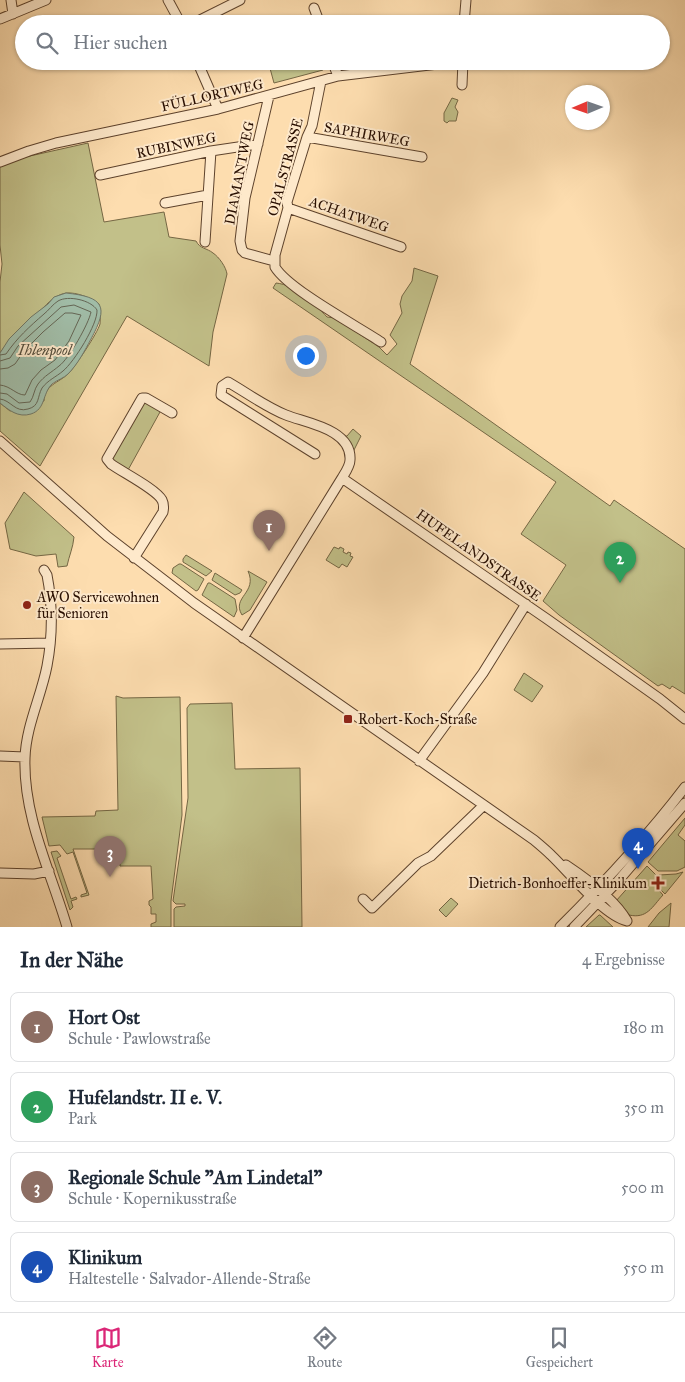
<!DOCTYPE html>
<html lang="de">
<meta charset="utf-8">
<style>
:root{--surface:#fff;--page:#f6f6f7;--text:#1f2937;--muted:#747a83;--line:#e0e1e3;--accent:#db2777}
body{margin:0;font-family:"IM FELL Great Primer",serif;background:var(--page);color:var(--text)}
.compass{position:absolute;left:565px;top:85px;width:45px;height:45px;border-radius:50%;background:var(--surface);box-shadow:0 1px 4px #0004;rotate:268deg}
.you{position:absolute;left:305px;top:355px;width:18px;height:18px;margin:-12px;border:4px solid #fff;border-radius:50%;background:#1a73e8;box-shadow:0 0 0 8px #1a73e833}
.badge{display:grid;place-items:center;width:32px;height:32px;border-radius:50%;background:var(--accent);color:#fff;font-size:16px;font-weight:700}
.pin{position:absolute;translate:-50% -41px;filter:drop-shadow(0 1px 2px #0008)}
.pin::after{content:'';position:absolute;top:26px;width:18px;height:15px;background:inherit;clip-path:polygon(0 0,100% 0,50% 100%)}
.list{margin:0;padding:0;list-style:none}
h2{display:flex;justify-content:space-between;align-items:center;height:65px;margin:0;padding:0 20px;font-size:21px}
h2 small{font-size:16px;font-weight:400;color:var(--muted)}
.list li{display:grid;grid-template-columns:32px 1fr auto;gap:15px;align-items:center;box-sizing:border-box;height:70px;margin:0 10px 10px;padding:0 10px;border:1px solid var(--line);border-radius:8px}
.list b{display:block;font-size:19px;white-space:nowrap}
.list p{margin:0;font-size:16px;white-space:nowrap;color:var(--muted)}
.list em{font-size:16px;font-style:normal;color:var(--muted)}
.icon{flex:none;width:28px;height:28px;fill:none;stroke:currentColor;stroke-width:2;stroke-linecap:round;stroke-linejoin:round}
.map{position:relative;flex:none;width:685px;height:927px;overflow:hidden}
.search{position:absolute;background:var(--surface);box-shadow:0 1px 4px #0004;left:15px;right:15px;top:15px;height:55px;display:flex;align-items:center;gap:12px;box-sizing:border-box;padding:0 18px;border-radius:28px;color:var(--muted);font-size:19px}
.sheet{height:385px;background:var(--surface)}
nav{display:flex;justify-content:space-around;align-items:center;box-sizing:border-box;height:70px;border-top:1px solid var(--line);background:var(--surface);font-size:14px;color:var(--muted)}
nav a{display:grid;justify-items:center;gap:2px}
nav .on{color:var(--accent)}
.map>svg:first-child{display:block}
</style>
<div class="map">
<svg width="685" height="927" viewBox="0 0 685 927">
<rect width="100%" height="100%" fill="#fdddaf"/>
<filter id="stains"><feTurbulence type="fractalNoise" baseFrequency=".004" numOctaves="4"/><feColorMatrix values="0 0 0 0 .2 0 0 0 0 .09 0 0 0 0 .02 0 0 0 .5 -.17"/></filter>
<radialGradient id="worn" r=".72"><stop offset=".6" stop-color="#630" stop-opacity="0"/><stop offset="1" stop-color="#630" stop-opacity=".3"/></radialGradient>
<!-- green -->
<path fill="#c2c089" stroke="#756744" d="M268,61H326L323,70L274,83Z
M452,98L458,100L455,107L458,112L456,121H449L447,123L444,121V113Z
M88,143L104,222L164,212L169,237L196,241C200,249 207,248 213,253C219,257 226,267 227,274L213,332L209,366L127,316L40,466L0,431V403L10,411L44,401C44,385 59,383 69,373C76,365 97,334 100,324C101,318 99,310 99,304C91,298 77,292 66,293C55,295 48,303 41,310C24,325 13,334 0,353V282L2,264L0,245V167L21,158Z
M414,268L438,276L410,364L610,506L614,500L685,549V694L672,686L670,689L662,684L658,686L559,615L543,601L566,565L521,534L556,482L273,288L276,283C296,285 314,303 327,317L335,318L379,347L387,355L397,344L390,335L402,313L400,304L402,296L412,281Z
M144,401L160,408V412L128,470L112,462L111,456Z
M353,429L361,436L353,452L342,437L347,436Z
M24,492L74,537C73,548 69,556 67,566L58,567L56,554L36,556L10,549L5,523Z
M334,547L339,549L340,547L344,549L343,552L347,554L348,552L351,553L350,556L353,557L347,567L342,564L339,568L326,560Z
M186,555L212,571L206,576L183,562V559Z
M179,564H181L204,579L198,590L196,591L172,573L173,568Z
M248,571L267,582L250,610L242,615C231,597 258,593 248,571Z
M215,573L242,590L240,593L235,595L212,580Z
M208,583H210L235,599L237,610L234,617L202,595Z
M524,673L543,686L532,702L514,690Z
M116,696L123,698L180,697L182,815L171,901V927H151V924L156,922V914H151V907L149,905V901L153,899L151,866H120V849H73L89,895L81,897V895L87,893L73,852L67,854L60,845L49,846L42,817L95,816L96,811L118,810Z
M232,703L235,769L300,768L302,927H174V909L176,907L185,906V904H176L173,901L188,798L187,708L190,704Z
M685,818V825L678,835L685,841V867L677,871H658L648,862Z
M57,851L61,856L57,858L71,899L76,897L77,899L71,901L73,907L70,910L51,852Z
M647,866L656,875C654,882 658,890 663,895C652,907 647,919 629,915L616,901Z
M683,872L665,894L661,890L657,879L659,875L676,874Z
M451,898L458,904L446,917L439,910Z
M671,903L669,927H648L659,913Z
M599,915H600L613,927H586Z"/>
<!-- water -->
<path fill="#a0bca7" stroke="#707664" d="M66,293C104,297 109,306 91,339C85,350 78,364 68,374C64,378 57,380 52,384C42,394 46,409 31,414C18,418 9,410 0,403V353L9,339L31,317L48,304L54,297Z"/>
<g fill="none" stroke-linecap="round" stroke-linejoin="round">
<!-- shore -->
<path stroke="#646554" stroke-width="1" d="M0,355L6,354C17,338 29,327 44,314C48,311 53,304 58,301C68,295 91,300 97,310C98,324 74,362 63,371C56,377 48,380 42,388C37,397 40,406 28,409C15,413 11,400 0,399
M0,361L10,358L18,346L61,307L74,305L91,312C89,323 69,359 59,366C52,372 44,376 38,384C34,389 34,397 30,402L19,403L7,394L0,393
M0,369L8,368L15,364L24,351L43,332L65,313H72L81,315L69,341L55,360L41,370L32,380L25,395C16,395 11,386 0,385"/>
<defs>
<path id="minor" d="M11,0L13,14
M168,0L181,24
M314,8L320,24
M0,19L46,0
M192,24L240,0
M464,24L466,0
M197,61L218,109
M332,61L338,76
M321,81L312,126L307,137L287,202L288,208L275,255V267C288,289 357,326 381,342
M462,85L463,61
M269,96L245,198L240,241L242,250L245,253L274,261
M307,137L422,157
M0,162L29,151L56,143L218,109L338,76L463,61
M100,175L211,151L258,144
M165,203L208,195
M288,208L401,247
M205,242L211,151
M0,441L107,536L194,603L534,840C540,845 546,850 551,855C570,873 603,915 627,921
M342,478L547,619L660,699L685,719
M134,558L163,512C164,507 164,504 162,500C156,489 122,472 111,464L107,459L142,398H146L172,413
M44,570L47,575C53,606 53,634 47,666C41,697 26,726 25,758C23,817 51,872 67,927
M243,638L342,478C345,473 350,466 350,460C352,429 306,423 286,415C266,407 247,393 228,382L222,386L221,395L315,454
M0,644L50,643
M0,756L25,757
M419,761L483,673L526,604
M566,865C587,879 615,899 627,921
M0,873L34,874L49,871
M363,899L372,908L418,863L431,856L484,805
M560,927C604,883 647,837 685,787
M574,927L618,881L685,803"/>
</defs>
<!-- minor casing -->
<use href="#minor" stroke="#5d422c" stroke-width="11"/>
<!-- minor -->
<use href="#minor" stroke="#fee9cb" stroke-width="9"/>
</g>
<!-- markers -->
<g fill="#8f2418" stroke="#fee9cb" stroke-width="2">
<circle cx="27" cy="605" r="5"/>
<rect x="343" y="714" width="10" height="10" rx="2.5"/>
<path d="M655.5 875.5h5v5h5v5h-5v5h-5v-5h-5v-5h5z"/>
</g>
<g text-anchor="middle" stroke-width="4" stroke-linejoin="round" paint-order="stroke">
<!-- street labels -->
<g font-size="14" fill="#280e00" stroke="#fee9cb">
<text transform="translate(212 95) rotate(-13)" y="5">FÜLLORTWEG</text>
<text transform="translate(367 134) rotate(10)" y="5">SAPHIRWEG</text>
<text transform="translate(176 145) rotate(-12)" y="5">RUBINWEG</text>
<text transform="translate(285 167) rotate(-75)" y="5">OPALSTRASSE</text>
<text transform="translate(239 173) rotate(-79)" y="5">DIAMANTWEG</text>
<text transform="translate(349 214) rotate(19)" y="5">ACHATWEG</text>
<text transform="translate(479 555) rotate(35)" y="5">HUFELANDSTRASSE</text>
</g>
<!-- poi labels -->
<g font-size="14" fill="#280e00" stroke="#fee9cb" text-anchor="start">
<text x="37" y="602">AWO Servicewohnen<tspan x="37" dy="16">für Senioren</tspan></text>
<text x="358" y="724">Robert-Koch-Straße</text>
<text x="647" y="888" text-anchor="end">Dietrich-Bonhoeffer-Klinikum</text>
</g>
<!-- water labels -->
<g font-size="15" font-style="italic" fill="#524b3a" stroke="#fee9cb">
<text x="45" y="355">Ihlenpool</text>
</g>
</g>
<rect width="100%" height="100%" filter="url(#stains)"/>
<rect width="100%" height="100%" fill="url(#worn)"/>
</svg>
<svg class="compass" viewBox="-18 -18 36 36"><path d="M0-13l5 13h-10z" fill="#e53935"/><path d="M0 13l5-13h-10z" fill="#747a83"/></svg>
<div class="you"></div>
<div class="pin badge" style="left:269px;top:551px;background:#8d6e63">1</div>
<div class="pin badge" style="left:620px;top:583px;background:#2e9e5b">2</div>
<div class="pin badge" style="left:110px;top:877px;background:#8d6e63">3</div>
<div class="pin badge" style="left:638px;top:869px;background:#1a4fb4">4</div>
<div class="search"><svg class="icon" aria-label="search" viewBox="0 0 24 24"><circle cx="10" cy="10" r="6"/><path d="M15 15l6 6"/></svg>Hier suchen</div>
</div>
<section class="sheet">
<h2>In der Nähe<small>4 Ergebnisse</small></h2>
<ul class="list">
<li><span class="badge" style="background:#8d6e63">1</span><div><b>Hort Ost</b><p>Schule · Pawlowstraße</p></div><em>180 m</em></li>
<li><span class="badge" style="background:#2e9e5b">2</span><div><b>Hufelandstr. II e. V.</b><p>Park</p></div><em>350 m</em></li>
<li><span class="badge" style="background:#8d6e63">3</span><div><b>Regionale Schule &quot;Am Lindetal&quot;</b><p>Schule · Kopernikusstraße</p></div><em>500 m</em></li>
<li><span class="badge" style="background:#1a4fb4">4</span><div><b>Klinikum</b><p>Haltestelle · Salvador-Allende-Straße</p></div><em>550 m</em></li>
</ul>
</section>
<nav>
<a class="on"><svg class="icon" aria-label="map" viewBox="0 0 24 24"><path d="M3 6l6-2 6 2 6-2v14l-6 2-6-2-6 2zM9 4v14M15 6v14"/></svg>Karte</a>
<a><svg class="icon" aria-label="directions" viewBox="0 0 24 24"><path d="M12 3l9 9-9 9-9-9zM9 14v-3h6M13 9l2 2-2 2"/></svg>Route</a>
<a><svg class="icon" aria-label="saved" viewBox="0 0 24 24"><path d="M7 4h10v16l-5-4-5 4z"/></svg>Gespeichert</a>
</nav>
